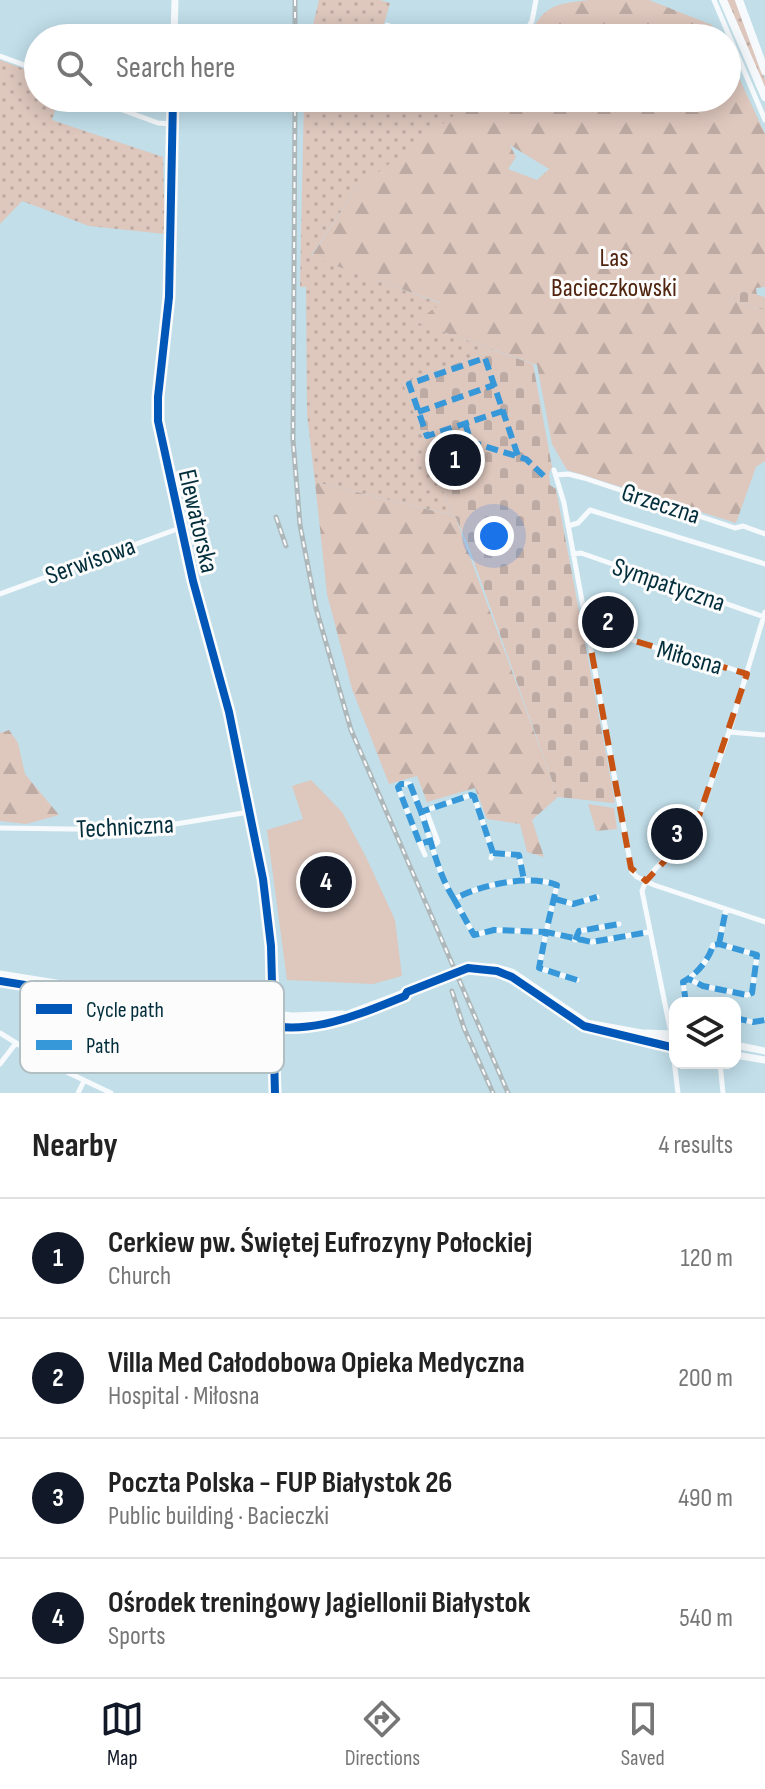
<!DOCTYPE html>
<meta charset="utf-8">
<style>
:root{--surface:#fff;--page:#f2f2f2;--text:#222;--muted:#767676;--line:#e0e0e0;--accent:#111827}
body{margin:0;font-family:"Sofia Sans Condensed",sans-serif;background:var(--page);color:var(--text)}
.controls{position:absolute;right:24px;bottom:24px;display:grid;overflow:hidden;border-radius:16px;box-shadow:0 4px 20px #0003}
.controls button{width:72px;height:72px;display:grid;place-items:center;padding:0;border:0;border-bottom:2px solid var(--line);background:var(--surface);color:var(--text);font:40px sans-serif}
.you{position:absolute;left:494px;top:536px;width:28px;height:28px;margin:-20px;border:6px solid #fff;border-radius:50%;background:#1a73e8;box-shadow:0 0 0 12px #1a73e833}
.badge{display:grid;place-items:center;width:52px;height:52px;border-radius:50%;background:var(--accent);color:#fff;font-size:26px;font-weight:700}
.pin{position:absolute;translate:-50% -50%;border:4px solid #fff;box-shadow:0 2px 8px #0006}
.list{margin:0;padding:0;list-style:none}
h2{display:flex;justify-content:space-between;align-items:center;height:104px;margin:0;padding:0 32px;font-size:34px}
h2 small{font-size:26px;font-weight:400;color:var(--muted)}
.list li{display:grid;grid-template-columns:52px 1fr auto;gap:24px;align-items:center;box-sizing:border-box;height:120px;padding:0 32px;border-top:2px solid var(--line)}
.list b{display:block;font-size:30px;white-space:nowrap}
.list p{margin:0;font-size:26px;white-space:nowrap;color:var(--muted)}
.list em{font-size:26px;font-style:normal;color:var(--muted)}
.icon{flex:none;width:44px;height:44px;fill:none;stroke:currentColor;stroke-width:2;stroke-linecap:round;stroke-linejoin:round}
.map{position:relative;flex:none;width:765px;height:1093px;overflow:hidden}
.search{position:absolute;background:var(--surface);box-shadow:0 4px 20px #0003;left:24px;right:24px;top:24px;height:88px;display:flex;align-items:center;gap:20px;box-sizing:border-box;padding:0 28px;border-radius:44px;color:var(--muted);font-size:30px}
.sheet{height:584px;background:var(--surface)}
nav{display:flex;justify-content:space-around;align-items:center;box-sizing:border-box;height:112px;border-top:2px solid var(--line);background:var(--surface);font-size:22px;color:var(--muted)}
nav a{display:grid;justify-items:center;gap:4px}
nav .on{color:var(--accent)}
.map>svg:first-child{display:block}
</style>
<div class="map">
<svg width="765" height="1093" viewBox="0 0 765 1093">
<defs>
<pattern id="grass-dots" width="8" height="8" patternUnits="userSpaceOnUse" patternTransform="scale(2)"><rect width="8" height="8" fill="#dec7bd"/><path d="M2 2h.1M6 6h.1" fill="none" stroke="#bdaba3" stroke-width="1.8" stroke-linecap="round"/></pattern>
<pattern id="forest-firs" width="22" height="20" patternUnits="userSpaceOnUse" patternTransform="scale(2)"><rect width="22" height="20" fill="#dec7bd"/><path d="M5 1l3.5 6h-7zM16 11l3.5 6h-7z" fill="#bdaba3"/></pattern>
<pattern id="cemetery-stones" width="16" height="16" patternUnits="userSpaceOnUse" patternTransform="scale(2)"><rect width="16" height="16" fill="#dec7bd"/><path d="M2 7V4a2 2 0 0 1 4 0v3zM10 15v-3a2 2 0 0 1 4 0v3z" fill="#bdaba3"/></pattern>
</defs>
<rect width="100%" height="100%" fill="#c1dee9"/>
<!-- grass -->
<path fill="url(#grass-dots)" d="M319,0H380L390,3L380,38H310Z
M726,0H736L765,80V88Z
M0,60L38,74V98H59L52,120L163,157L165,234L89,226L22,201L0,224Z
M304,98H450L469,106L356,189L311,256L442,304L417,322L533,364L493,350L403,383L452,515L315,482L307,414L306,287H300Z"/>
<!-- forest -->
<path fill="url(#forest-firs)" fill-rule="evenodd" d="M589,0H649L712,25L719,38H528C544,5 554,4 589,0Z
M727,52L765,134V287L756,288L757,296L734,289L730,300L765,310V461L756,467L736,523L567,470L552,444L537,365L416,322L441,303L311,257L356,189L477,98H727ZM510,145L549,169L537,180L508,169L516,157Z
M315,482L455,516L558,797L532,820L544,857L527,852L520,824L487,819L475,788L427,802L417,776L389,784L352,689L327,594Z
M9,730L18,743L25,774L59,815L26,824L0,821V733Z
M588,804L614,808L617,829L596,831Z"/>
<!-- cemetery -->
<path fill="url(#cemetery-stones)" d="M733,288L765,297V310L730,300Z
M493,350L533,364L552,467L549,474L550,485L556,489L615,802L613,803L558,797L468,545L455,516L452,515L403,383Z"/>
<!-- garden -->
<path fill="#dec7bd" d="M311,780L342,812L366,857L395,920L402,976L373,984L287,980L267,830L303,819L292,786Z"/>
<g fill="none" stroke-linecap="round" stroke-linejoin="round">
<!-- street -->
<path stroke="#f6fafc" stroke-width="5" d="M714,0L765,120
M387,25L425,38
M522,38L532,21L536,0
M0,56L38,70
M90,98L158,123L172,124
M554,470L564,503L632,872L637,877L654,885L765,922
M556,475L568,474L584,478L735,528L743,526L765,534
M568,526L578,523L590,510L765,564
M573,554L581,553L764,617
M0,594L180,528
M587,627H594L665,651L672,649L747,674
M729,732L765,735
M426,810L438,842L433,846
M421,812L410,784H401L398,787L420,844L432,840
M0,828L139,830L249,812
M420,844L425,855
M493,853L519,855L524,880
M454,899C437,872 432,842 421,812L471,795L474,796L493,853L491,858
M555,899L573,904L597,897
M575,940L579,931L619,924
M719,944L726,909
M577,980L539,968L546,932L494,930L474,935L454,899C480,885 529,874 557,885L546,932L592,942L649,932
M686,1003L683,982C696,975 709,960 713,945L719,944L757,955L752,993L747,995L703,986L689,979
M735,1018L753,1022L765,1020
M0,1033L52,1065L111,1093
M672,1043L678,1093
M673,1060L674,1048L642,891C652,861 684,850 697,823L729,732L765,612
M720,1063L723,1093
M0,1064L16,1043
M78,1093L84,1081"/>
<!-- secondary -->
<path stroke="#f6fafc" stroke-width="7" d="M174,38L175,0
M173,98L169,297L158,397V421L193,581L229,712L263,879L271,946L275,1093
M273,952L278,1014L274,1042
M0,974L217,1009L258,1018L317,1023L340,1017L464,970L494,967L512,972L587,1023L642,1033L675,1043
M224,1009L293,1016L343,1014
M645,1033L675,1034
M735,1045L765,1051
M735,1055L765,1060"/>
<!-- primary -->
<path stroke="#f6fafc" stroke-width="8" d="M723,0L765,97
M739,0L765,71"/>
<defs>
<path id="rail" d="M295,0V38
M295,98L293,440L300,525L316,608L351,730L508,1093
M276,517L286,546
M452,991L464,1028L493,1093"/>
</defs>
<!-- rail casing -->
<use href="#rail" stroke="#aeb8bb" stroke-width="5"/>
<!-- rail -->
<use href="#rail" stroke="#fcfcfc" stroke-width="2" stroke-dasharray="6" stroke-linecap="butt"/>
<!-- quiet -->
<path stroke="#3697d9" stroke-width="6" stroke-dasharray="12 6" stroke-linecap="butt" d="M503,411L427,436L409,384L485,358L518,456
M418,412L494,385
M465,423L471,442L526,459L545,477
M451,470L446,461L447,454L471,442
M421,812L410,784H401L398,787L420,844L432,840
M493,853L519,855L524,880
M454,899C437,872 432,842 421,812L471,795L474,796L493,853L491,858
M555,899L573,904L597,897
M575,940L579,931L619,924
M719,944L726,909
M577,980L539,968L546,932L494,930L474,935L454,899C480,885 529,874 557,885L546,932L592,942L649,932
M686,1003L683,982C696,975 709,960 713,945L719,944L757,955L752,993L747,995L703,986L689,979
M735,1018L753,1022L765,1020"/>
<defs>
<path id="cycleway" d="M173,98L169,297L158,397V421L193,581L229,712L263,879L271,946L275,1093
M0,981L250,1021C305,1039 355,1016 405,996L407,992L468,968L497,971L512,977L584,1026L675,1048"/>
</defs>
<!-- cycleway casing -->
<use href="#cycleway" stroke="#fcfcfc" stroke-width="13"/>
<!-- cycleway -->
<use href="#cycleway" stroke="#0057b8" stroke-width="8"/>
</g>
<!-- marked area -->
<path fill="none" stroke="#c65313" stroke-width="6" stroke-dasharray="16 10" stroke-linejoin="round" d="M587,627L747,674L695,828L646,881L631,868Z"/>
<g text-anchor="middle" stroke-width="6" stroke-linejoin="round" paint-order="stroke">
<!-- park labels -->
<g font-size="26" fill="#50240e" stroke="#fcfcfc">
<text x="614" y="266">Las<tspan x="614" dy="30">Bacieczkowski</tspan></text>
</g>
<!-- street labels -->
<g font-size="26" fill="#022e3c" stroke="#fcfcfc">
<text transform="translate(661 503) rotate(18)" y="9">Grzeczna</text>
<text transform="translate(199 521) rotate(77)" y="9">Elewatorska</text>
<text transform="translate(90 560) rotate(-20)" y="9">Serwisowa</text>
<text transform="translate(669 584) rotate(19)" y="9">Sympatyczna</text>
<text transform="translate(690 657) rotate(16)" y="9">Miłosna</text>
<text transform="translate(125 826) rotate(-3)" y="9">Techniczna</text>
</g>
</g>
<!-- legend -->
<rect x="20" y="981" width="264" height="92" rx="12" fill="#fcfcfc" stroke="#b1bec2" stroke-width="2"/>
<rect x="36" y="1004" width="36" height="10" fill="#0057b8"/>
<rect x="36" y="1040" width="36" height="10" fill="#3697d9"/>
<g font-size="22" fill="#022e3c">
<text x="86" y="1017">Cycle path</text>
<text x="86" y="1053">Path</text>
</g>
</svg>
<div class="controls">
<button><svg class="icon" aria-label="layers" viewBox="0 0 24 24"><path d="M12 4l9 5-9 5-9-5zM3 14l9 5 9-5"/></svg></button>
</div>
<div class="you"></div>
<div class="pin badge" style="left:455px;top:460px">1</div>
<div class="pin badge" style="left:608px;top:622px">2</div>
<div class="pin badge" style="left:677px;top:834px">3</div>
<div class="pin badge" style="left:326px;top:882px">4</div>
<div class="search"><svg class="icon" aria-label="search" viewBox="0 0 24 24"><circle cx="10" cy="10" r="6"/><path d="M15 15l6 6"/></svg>Search here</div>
</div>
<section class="sheet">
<h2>Nearby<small>4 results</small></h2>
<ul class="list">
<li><span class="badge">1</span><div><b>Cerkiew pw. Świętej Eufrozyny Połockiej</b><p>Church</p></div><em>120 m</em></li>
<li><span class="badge">2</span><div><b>Villa Med Całodobowa Opieka Medyczna</b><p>Hospital · Miłosna</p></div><em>200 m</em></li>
<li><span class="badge">3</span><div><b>Poczta Polska - FUP Białystok 26</b><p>Public building · Bacieczki</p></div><em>490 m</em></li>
<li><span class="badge">4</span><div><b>Ośrodek treningowy Jagiellonii Białystok</b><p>Sports</p></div><em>540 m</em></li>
</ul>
</section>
<nav>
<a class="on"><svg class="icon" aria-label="map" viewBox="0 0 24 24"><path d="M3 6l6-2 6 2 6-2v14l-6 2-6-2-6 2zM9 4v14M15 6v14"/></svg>Map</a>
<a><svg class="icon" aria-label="directions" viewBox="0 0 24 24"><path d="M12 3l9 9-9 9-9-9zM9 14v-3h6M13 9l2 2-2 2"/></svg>Directions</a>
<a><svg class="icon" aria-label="saved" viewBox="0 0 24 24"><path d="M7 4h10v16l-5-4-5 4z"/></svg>Saved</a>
</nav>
